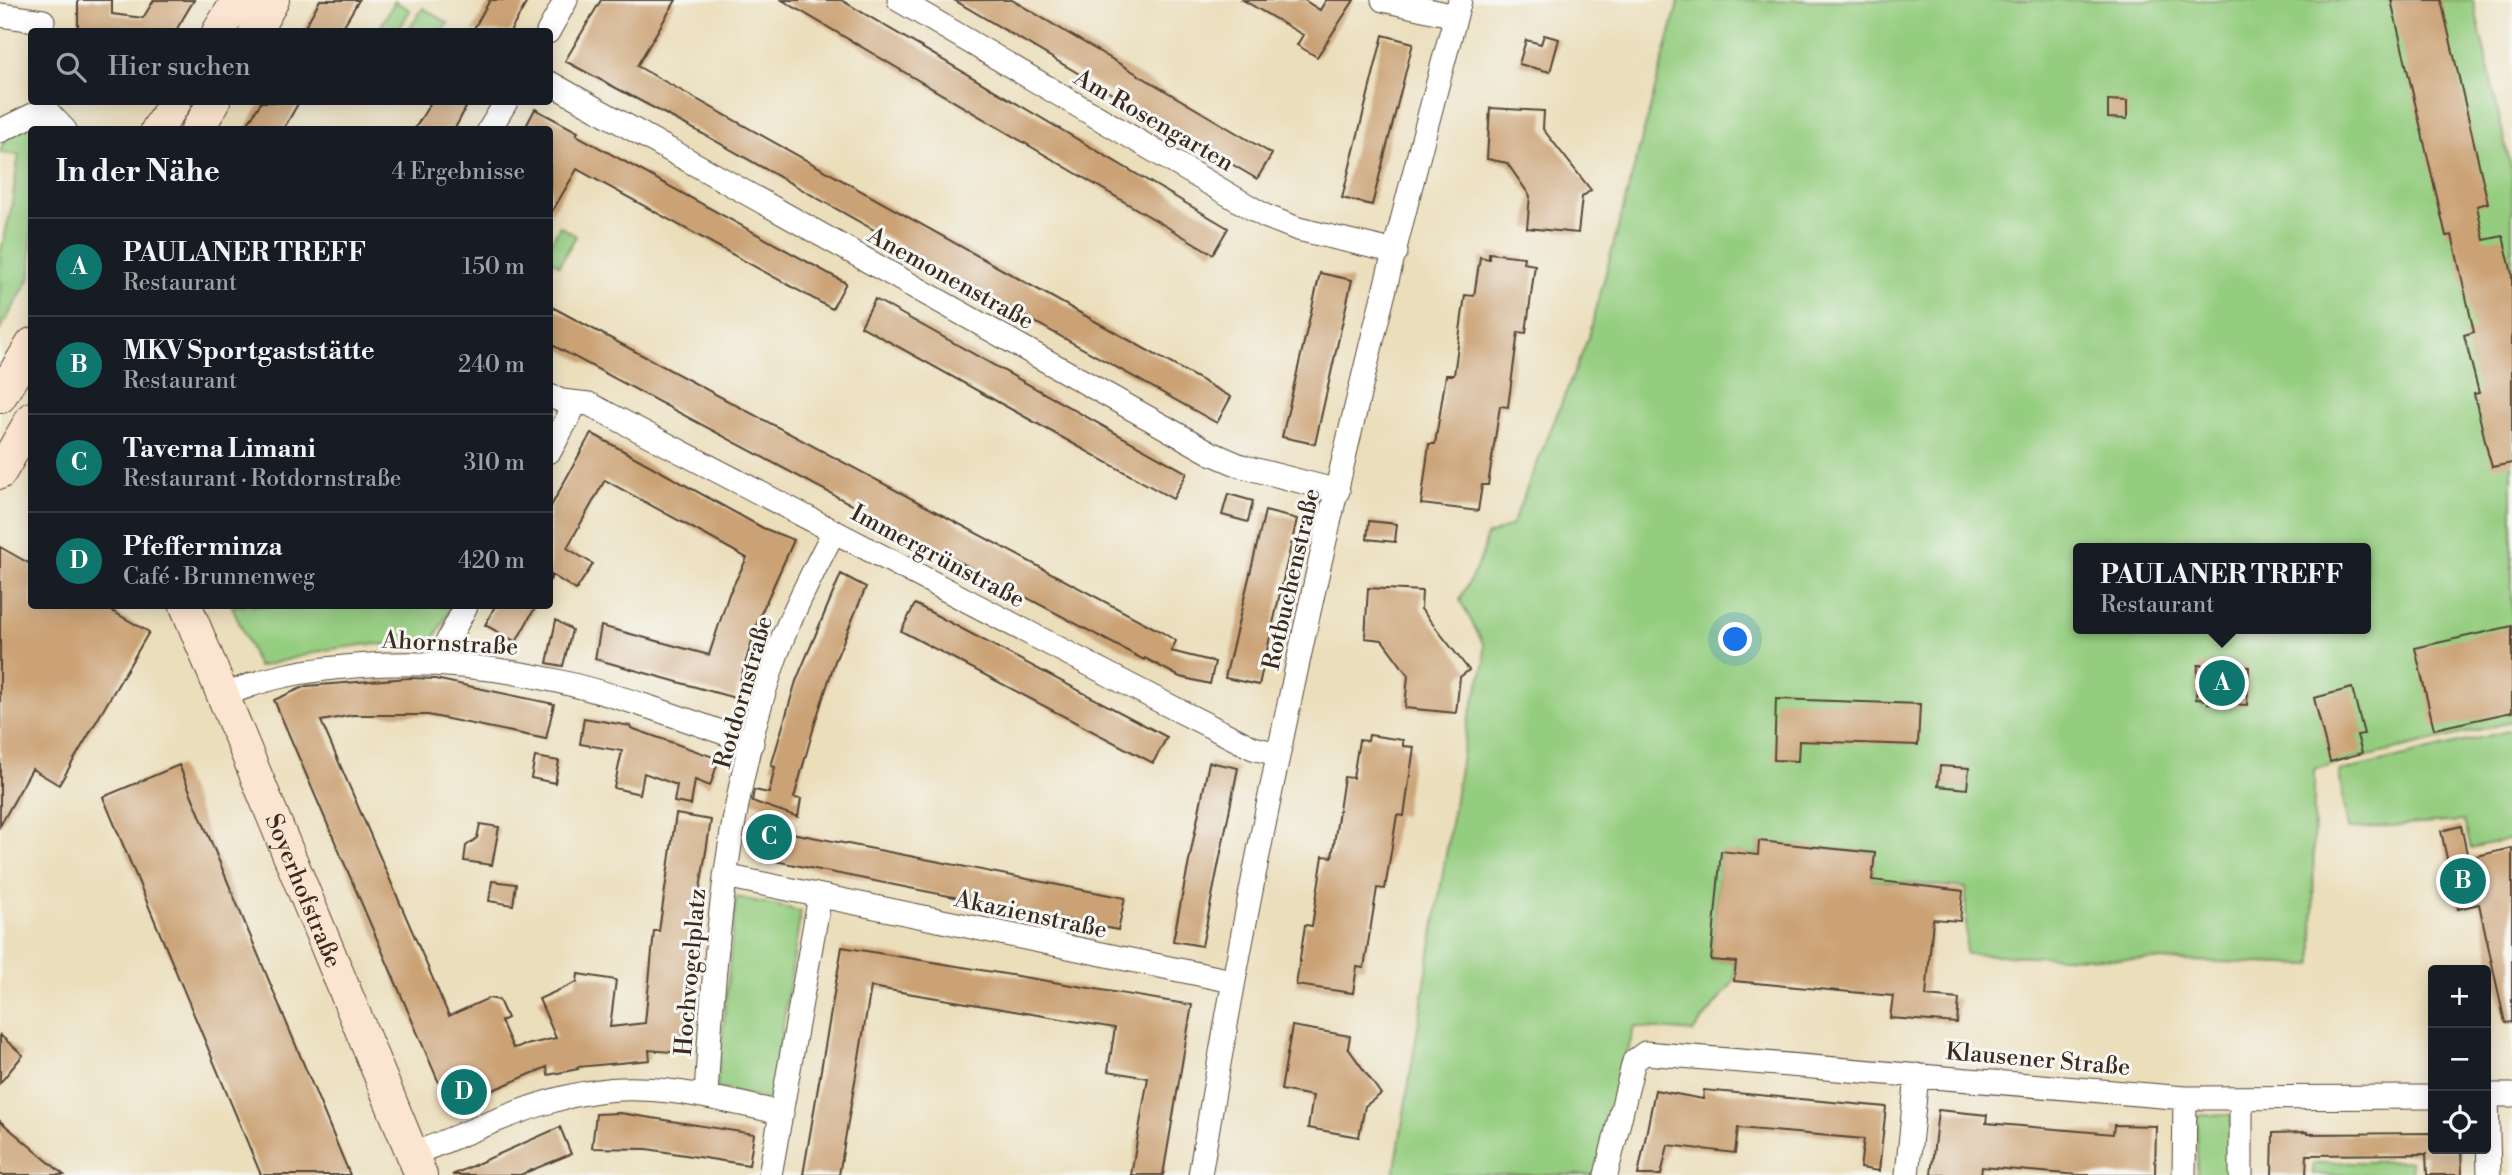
<!DOCTYPE html>
<html lang="de">
<meta charset="utf-8">
<style>
:root{--surface:#171b24;--page:#20242c;--text:#f1f3f6;--muted:#9ea1a6;--line:#363941;--accent:#0f766e}
body{margin:0;font-family:"Libre Bodoni",serif;background:var(--page);color:var(--text)}
.controls{position:absolute;right:21px;bottom:21px;display:grid;overflow:hidden;border-radius:7px;box-shadow:0 4px 18px #0003}
.controls button{width:63px;height:63px;display:grid;place-items:center;padding:0;border:0;border-bottom:2px solid var(--line);background:var(--surface);color:var(--text);font:35px sans-serif}
.you{position:absolute;left:1736px;top:640px;width:24px;height:24px;margin:-18px;border:5px solid #fff;border-radius:50%;background:#1a73e8;box-shadow:0 0 0 10px #1a73e833}
.badge{display:grid;place-items:center;width:46px;height:46px;border-radius:50%;background:var(--accent);color:#fff;font-size:23px;font-weight:700}
.pin{position:absolute;translate:-50% -50%;border:4px solid #fff;box-shadow:0 2px 7px #0006}
.popup{position:absolute;left:2073px;top:543px;width:298px;height:91px;box-sizing:border-box;display:grid;place-content:center;border-radius:7px;background:var(--surface);filter:drop-shadow(0 2px 5px #0005);font-size:23px;white-space:nowrap;color:var(--muted)}
.popup b{font-size:26px;color:var(--text)}
.popup::after{content:'';position:absolute;left:50%;top:100%;margin-left:-14px;border:14px solid transparent;border-top-color:var(--surface)}
.list{margin:0;padding:0;list-style:none}
h2{display:flex;justify-content:space-between;align-items:center;height:91px;margin:0;padding:0 28px;font-size:30px}
h2 small{font-size:23px;font-weight:400;color:var(--muted)}
.list li{display:grid;grid-template-columns:46px 1fr auto;gap:21px;align-items:center;box-sizing:border-box;height:98px;padding:0 28px;border-top:2px solid var(--line)}
.list b{display:block;font-size:26px;white-space:nowrap}
.list p{margin:0;font-size:23px;white-space:nowrap;color:var(--muted)}
.list em{font-size:23px;font-style:normal;color:var(--muted)}
.icon{flex:none;width:38px;height:38px;fill:none;stroke:currentColor;stroke-width:2;stroke-linecap:round;stroke-linejoin:round}
.map{position:relative;flex:none;width:2512px;height:1175px;overflow:hidden}
.search{position:absolute;background:var(--surface);box-shadow:0 4px 18px #0003;left:28px;top:28px;width:525px;height:77px;display:flex;align-items:center;gap:18px;box-sizing:border-box;padding:0 24px;border-radius:7px;color:var(--muted);font-size:26px}
.panel{position:absolute;background:var(--surface);box-shadow:0 4px 18px #0003;left:28px;top:126px;width:525px;height:483px;border-radius:7px}
.map>svg:first-child{display:block}
</style>
<div class="map">
<svg width="2512" height="1175" viewBox="0 0 2512 1175">
<rect width="100%" height="100%" fill="#f6f6f2"/>
<filter id="ink" filterUnits="userSpaceOnUse"><feTurbulence type="fractalNoise" baseFrequency=".0143" numOctaves="2"/><feDisplacementMap in="SourceGraphic" scale="14" xChannelSelector="R" yChannelSelector="G"/><feConvolveMatrix kernelMatrix="1 2 1 2 8 2 1 2 1" color-interpolation-filters="sRGB"/></filter>
<filter id="wash" filterUnits="userSpaceOnUse"><feTurbulence type="fractalNoise" baseFrequency=".00686" numOctaves="4" result="noise"/><feDisplacementMap in="SourceGraphic" scale="28" xChannelSelector="R" yChannelSelector="G"/><feGaussianBlur stdDeviation="1.57" result="paint"/><feColorMatrix in="noise" values="0 0 0 0 0 0 0 0 0 0 0 0 0 0 0 0 0 1.4 0 .05"/><feComposite in="paint" operator="in"/></filter>
<g filter="url(#wash)">
<rect width="100%" height="100%" fill="#ebdebb"/>
<!-- green -->
<path fill="#95cd80" stroke="#687c4f" stroke-width="2" fill-rule="evenodd" d="M1679,0H2473L2512,174V722L2314,769L2313,965L1966,954V888L1872,880L1874,853L1759,842L1758,855L1721,852L1711,960L1736,962L1734,981L1693,1032L1634,1027L1597,1175H1394L1467,725L1485,663L1484,645L1460,600C1470,576 1484,562 1486,536L1512,525L1589,336ZM2078,548H2366V629H2078Z
M395,1L410,10L398,31L380,28Z
M423,8L448,23L442,31H408Z
M22,129H40L32,130L31,276L0,330V254L11,210L19,155L0,153L4,139Z
M560,226L576,236L559,265L550,259V244Z
M232,606H452L430,646L370,644L325,650L258,667Z
M2512,730V838L2471,848L2464,821L2348,829L2339,772Z
M736,897L801,911L771,1100L717,1088Z
M2197,1115H2231L2230,1175H2197Z
M2411,1161L2412,1175H2313V1163Z"/>
<g id="blocks">
<!-- building -->
<path fill="#cba274" d="M78,0H112V14L143,18L154,0H194L175,32H78Z
M320,0H359L340,32H302Z
M490,0H528L510,32H472Z
M601,0H676L637,66L1231,397L1217,423L903,249L904,247L703,134L565,61Z
M782,0H841L1228,228L1213,254Z
M954,0H1012L1272,154L1257,179Z
M1243,0H1304L1320,10L1326,0H1354L1317,57L1297,45L1303,35Z
M2391,0H2441L2488,203L2477,206L2484,240L2503,236L2512,274V463L2492,467L2488,453L2474,394L2479,393L2464,335L2474,332L2452,235L2446,236Z
M1383,35L1413,43L1372,205L1342,198Z
M1544,35L1559,39L1550,72L1519,64L1526,40L1541,44Z
M2108,100L2127,101V119L2108,118Z
M261,102H299L283,130H244Z
M431,102H469L454,130H414Z
M1490,108L1544,111L1543,129L1591,190L1582,197L1578,233L1527,228L1530,196L1507,163L1487,159Z
M535,109L578,132L576,135L846,283L832,309L577,169L550,215V130H524Z
M1489,253L1524,257L1523,263L1535,265L1526,333L1518,332L1508,407L1500,406L1488,485H1482L1478,511L1421,504L1429,444H1435L1446,375H1454L1465,295L1474,296L1480,257L1489,259Z
M1320,273L1352,280L1315,444L1282,437Z
M875,299L1187,473L1173,499L861,326Z
M550,306L1160,631L1176,641L1171,651L1215,662L1210,684L1180,677L1145,658L1144,660L550,344Z
M591,433L763,528L794,540L758,620L735,698L595,659L601,626L709,655L729,594L747,558L605,480L567,548L593,564L576,590L552,575L550,581V508Z
M1228,494L1253,501L1248,522L1222,515Z
M1265,511L1297,519L1259,685L1225,678Z
M1369,521L1397,524L1395,542L1367,539Z
M0,547L32,565V606H103L149,632L59,785L32,769L0,826Z
M841,574L866,587L835,661L815,723L794,798L801,799L798,817L752,801L754,790L769,793L775,767L771,766L796,681Z
M1368,588L1422,591L1421,609L1469,670L1460,677L1456,713L1405,708L1408,675L1382,640L1365,638Z
M915,604L1167,737L1153,763L901,631Z
M495,606H536L516,642L485,625Z
M556,620L572,630L563,666L547,663Z
M2512,626V712L2434,729L2415,648Z
M2198,665L2249,667L2247,705L2208,703V700L2196,699Z
M409,678L435,679L554,704L546,739L428,715H353L321,721L449,1016L489,998L499,1000L507,1018L501,1021L513,1048L556,1038L539,999L577,982L578,974L616,980L610,1027L645,1023L654,931H659L676,814L711,820L693,933L682,1053L649,1050L650,1060L577,1067L578,1069L548,1075L547,1067L486,1093L484,1088L448,1104L274,700L306,686Z
M2352,688L2364,734L2357,735L2362,753L2330,762L2314,698Z
M1776,699L1920,704L1918,745L1799,741L1798,761L1774,760Z
M584,718L631,726V728L719,759L710,786L695,780L691,805L674,802L677,785L644,773L640,794L614,788L622,751L580,744Z
M1369,735L1403,740V746L1414,747L1404,816L1397,815L1385,889L1377,888L1364,968L1357,967L1353,993L1296,985L1305,925L1312,926L1323,856L1332,857L1344,777L1353,778L1359,740L1368,741Z
M535,757L559,761L555,783L531,778Z
M1209,762L1238,768L1202,946L1173,941Z
M179,765L350,1175H261L103,797Z
M1940,766L1969,768L1967,789L1938,786Z
M480,824L499,827L492,865L464,861L466,846L477,838Z
M2461,826L2468,858L2512,848V1022L2505,1023L2479,904L2458,909L2441,831Z
M761,827L1125,898L1118,930L755,857Z
M1759,841L1875,853L1872,880L1963,891L1960,921L1933,919L1926,996L1959,999L1957,1023L1890,1018L1893,996L1734,981L1736,962L1711,960L1721,851L1758,855Z
M492,881L516,884L513,905L489,901Z
M842,947L1192,1005L1163,1175H1131L1148,1078L1108,1071L1115,1028L871,987L839,1175H803Z
M1292,1026L1350,1036L1348,1048L1381,1094L1365,1106L1359,1137L1308,1128L1313,1096L1281,1090Z
M0,1035L23,1055L0,1083Z
M1655,1090L1703,1099L1704,1090L1886,1107L1879,1171L1860,1168L1864,1139L1738,1128L1735,1153L1668,1145L1661,1175H1638Z
M1938,1110L1987,1115L1986,1123L2113,1134L2114,1125L2156,1126L2155,1175H2080L1982,1167L1981,1175H1931Z
M620,1113L754,1134L749,1165L647,1149L592,1148L596,1114Z
M0,1121L64,1175H0Z
M560,1127L571,1154L520,1175H452Z
M2307,1132V1134L2433,1133V1149H2461L2462,1175H2427L2426,1154L2307,1155L2306,1175H2272L2273,1133Z"/>
</g>
</g>
<g filter="url(#ink)">
<use href="#blocks" fill-opacity="0" stroke="#554536" stroke-width="2"/>
<g fill="none" stroke-linecap="round" stroke-linejoin="round">
<defs>
<path id="street" d="M899,0L1265,216L1298,229L1396,252
M1383,0L1455,16
M0,15L43,21
M548,32L566,0
M550,83L1211,453L1241,466L1338,491
M45,102V109L65,130
M489,130L506,102
M0,131L45,109
M550,396L562,401L589,404L1158,700L1253,748L1277,754
M550,451L576,403
M441,664L445,646L466,606
M222,697C265,676 308,670 355,666C503,653 616,694 752,743
M725,876L1232,981
M2486,1095H2512
M2487,1095L2489,1175
M706,1096C714,947 729,777 783,637C798,600 816,566 834,531
M413,1154C485,1127 559,1086 639,1089C687,1090 735,1103 782,1113
M770,1175L820,896
M1200,1175C1265,779 1355,387 1460,0
M1606,1175L1634,1061L1645,1053L2185,1098L2433,1097
M1907,1175L1917,1075
M2184,1175L2185,1098
M2241,1175V1098"/>
<g id="secondary">
<path d="M218,32L238,0"/>
<path d="M255,32L273,0"/>
<path d="M157,130L175,102"/>
<path d="M197,130L214,102"/>
<path d="M0,397L32,344"/>
<path d="M0,473L32,418"/>
<path id="s1" d="M186,606L421,1175"/>
</g>
</defs>
<!-- street casing -->
<use href="#street" stroke="#554536" stroke-width="25"/>
<!-- secondary casing -->
<use href="#secondary" stroke="#554536" stroke-width="34"/>
<!-- street -->
<use href="#street" stroke="#fff" stroke-width="23"/>
<!-- secondary -->
<use href="#secondary" stroke="#fce5d0" stroke-width="32"/>
</g>
</g>
<g text-anchor="middle" stroke-width="6" stroke-linejoin="round" paint-order="stroke">
<!-- street labels -->
<g font-size="24" fill="#3b2a1e" stroke="#f6f6f2">
<text transform="translate(1154 120) rotate(30)" y="8">Am Rosengarten</text>
<text transform="translate(951 278) rotate(29)" y="8">Anemonenstraße</text>
<text transform="translate(938 556) rotate(28)" y="8">Immergrünstraße</text>
<text transform="translate(1291 579) rotate(-77)" y="8">Rotbuchenstraße</text>
<text transform="translate(450 643) rotate(3)" y="8">Ahornstraße</text>
<text transform="translate(743 692) rotate(-74)" y="8">Rotdornstraße</text>
<text dy="8" stroke="none"><textPath href="#s1" startOffset="308">Soyerhofstraße</textPath></text>
<text transform="translate(1031 914) rotate(12)" y="8">Akazienstraße</text>
<text transform="translate(690 972) rotate(-85)" y="8">Hochvogelplatz</text>
<text transform="translate(2038 1059) rotate(5)" y="8">Klausener Straße</text>
</g>
</g>
</svg>
<div class="controls">
<button>+</button>
<button>−</button>
<button><svg class="icon" aria-label="locate" viewBox="0 0 24 24"><circle cx="12" cy="12" r="6"/><path d="M12 2v4M12 18v4M2 12h4M18 12h4"/></svg></button>
</div>
<div class="you"></div>
<div class="pin badge" style="left:2222px;top:683px">A</div>
<div class="popup"><b>PAULANER TREFF</b>Restaurant</div>
<div class="pin badge" style="left:2463px;top:881px">B</div>
<div class="pin badge" style="left:769px;top:837px">C</div>
<div class="pin badge" style="left:464px;top:1092px">D</div>
<div class="search"><svg class="icon" aria-label="search" viewBox="0 0 24 24"><circle cx="10" cy="10" r="6"/><path d="M15 15l6 6"/></svg>Hier suchen</div>
<section class="panel">
<h2>In der Nähe<small>4 Ergebnisse</small></h2>
<ul class="list">
<li><span class="badge">A</span><div><b>PAULANER TREFF</b><p>Restaurant</p></div><em>150 m</em></li>
<li><span class="badge">B</span><div><b>MKV Sportgaststätte</b><p>Restaurant</p></div><em>240 m</em></li>
<li><span class="badge">C</span><div><b>Taverna Limani</b><p>Restaurant · Rotdornstraße</p></div><em>310 m</em></li>
<li><span class="badge">D</span><div><b>Pfefferminza</b><p>Café · Brunnenweg</p></div><em>420 m</em></li>
</ul>
</section>
</div>
